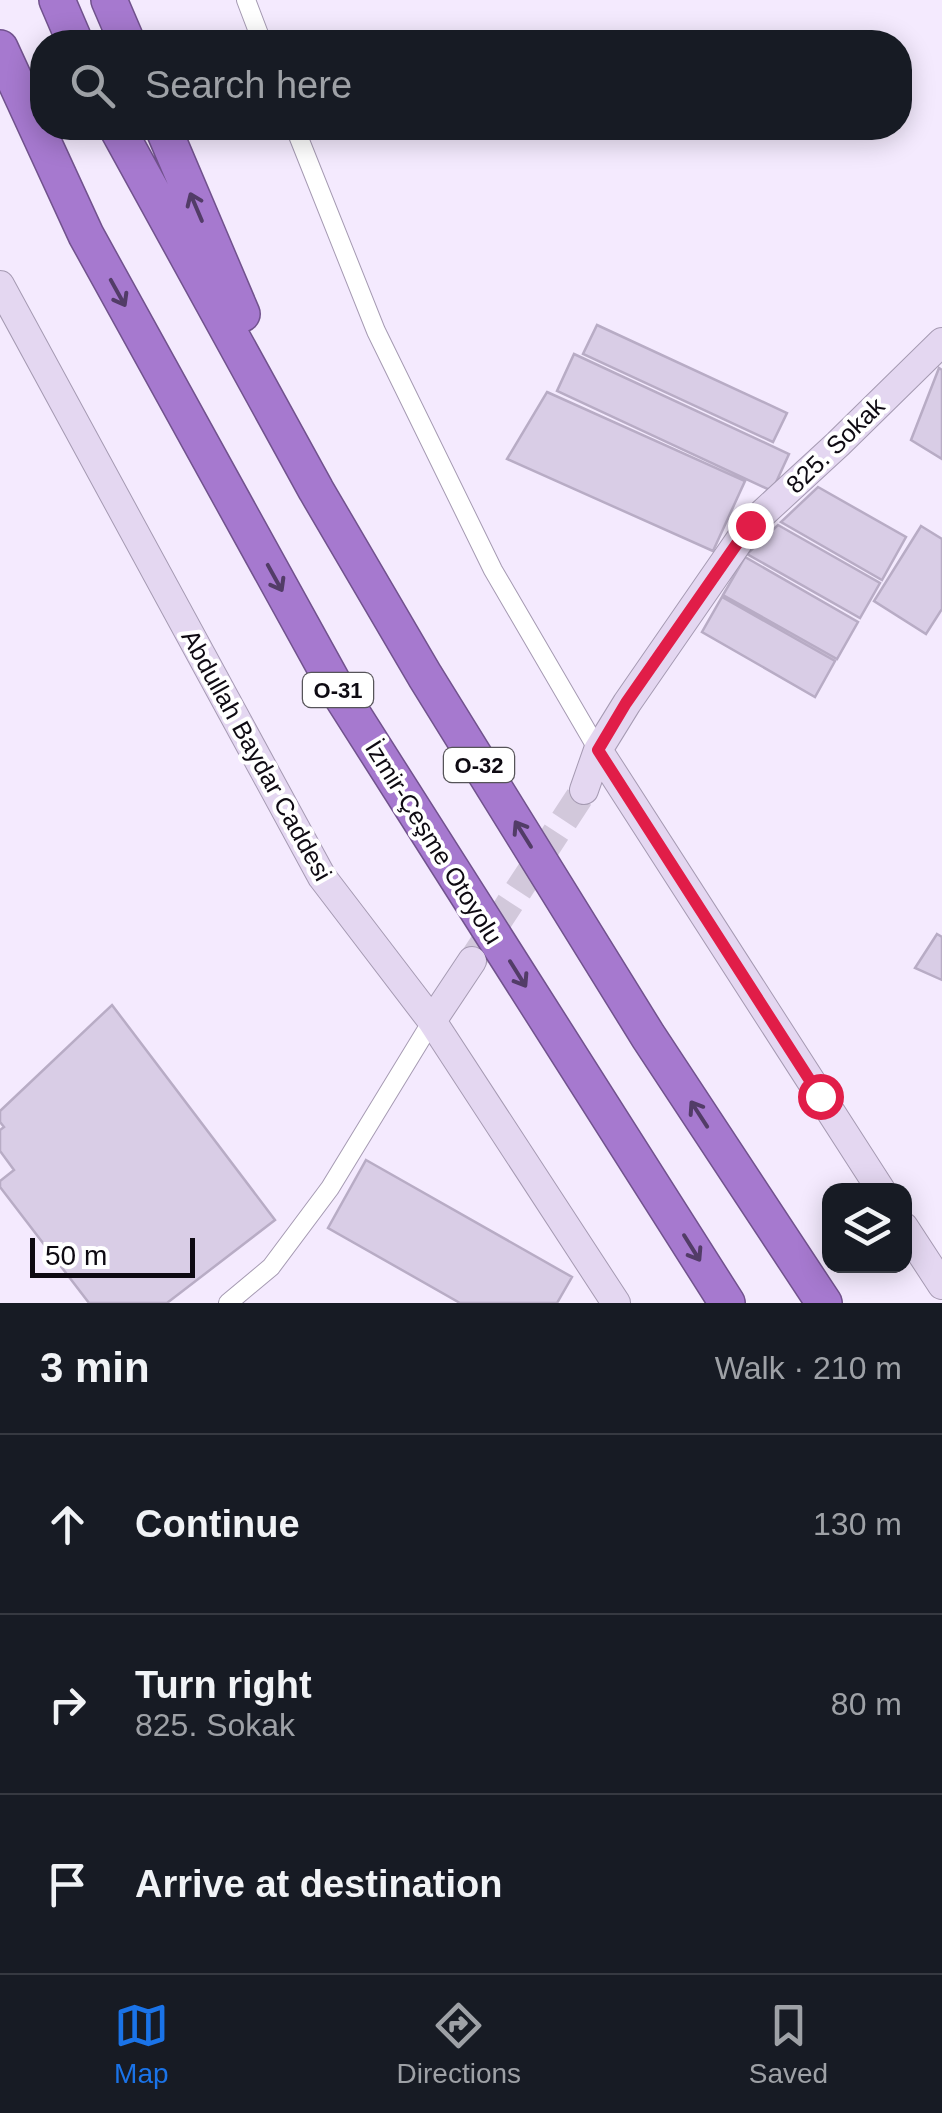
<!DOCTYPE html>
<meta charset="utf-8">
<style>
:root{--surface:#171b24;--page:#242831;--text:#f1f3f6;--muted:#9ea1a6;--line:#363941;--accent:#1a73e8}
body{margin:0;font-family:Helvetica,sans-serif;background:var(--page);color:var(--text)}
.controls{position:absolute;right:30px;bottom:30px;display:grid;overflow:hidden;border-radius:20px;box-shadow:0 5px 25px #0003}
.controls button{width:90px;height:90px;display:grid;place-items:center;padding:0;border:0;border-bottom:2px solid var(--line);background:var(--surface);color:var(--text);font:50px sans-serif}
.scale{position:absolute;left:30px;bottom:25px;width:165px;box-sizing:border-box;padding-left:10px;border:5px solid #0e0a12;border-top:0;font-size:28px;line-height:35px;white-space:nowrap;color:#0e0a12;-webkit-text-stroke:8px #fff;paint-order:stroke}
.stop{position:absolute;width:30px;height:30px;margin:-22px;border:8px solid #e11d48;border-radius:50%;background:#fff}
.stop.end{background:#e11d48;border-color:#fff;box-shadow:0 2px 10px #0008}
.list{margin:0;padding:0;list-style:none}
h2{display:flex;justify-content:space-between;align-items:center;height:130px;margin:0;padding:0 40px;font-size:42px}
h2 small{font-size:32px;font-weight:400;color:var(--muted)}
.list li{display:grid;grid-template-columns:65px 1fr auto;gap:30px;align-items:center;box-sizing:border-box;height:180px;padding:0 40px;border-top:2px solid var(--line)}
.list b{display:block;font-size:38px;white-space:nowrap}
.list p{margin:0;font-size:32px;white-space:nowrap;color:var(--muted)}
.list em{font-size:32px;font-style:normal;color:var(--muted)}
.icon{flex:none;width:55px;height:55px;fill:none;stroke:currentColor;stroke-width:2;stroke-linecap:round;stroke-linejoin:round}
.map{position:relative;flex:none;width:942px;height:1303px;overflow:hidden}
.search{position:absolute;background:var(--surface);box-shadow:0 5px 25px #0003;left:30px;right:30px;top:30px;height:110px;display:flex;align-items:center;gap:25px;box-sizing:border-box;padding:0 35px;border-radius:40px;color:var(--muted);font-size:38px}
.sheet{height:670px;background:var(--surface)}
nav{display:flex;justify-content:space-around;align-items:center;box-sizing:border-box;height:140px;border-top:2px solid var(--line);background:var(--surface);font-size:28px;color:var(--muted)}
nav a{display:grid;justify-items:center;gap:5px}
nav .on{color:var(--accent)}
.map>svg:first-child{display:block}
</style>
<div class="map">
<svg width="942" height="1303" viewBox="0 0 942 1303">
<rect width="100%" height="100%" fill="#f4eafe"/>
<!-- building -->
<path fill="#d9cde6" stroke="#b8acc5" stroke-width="2.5" d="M597,325L787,413L773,442L583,354Z
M574,354L789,454L772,491L557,391Z
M939,368L942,370V459L911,440Z
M547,392L745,481L713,551L507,459Z
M818,487L906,537L882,580L781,522Z
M778,525L880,583L860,618L747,554Z
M921,526L942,539V609L926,634L874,601Z
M745,557L858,622L837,659L723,595Z
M722,597L835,661L815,697L702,632Z
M937,934L942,937V980L915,968Z
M112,1005L275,1220L167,1303H89L0,1187V1181L14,1170L0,1151V1130L4,1127L0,1122V1111Z
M366,1160L572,1277L557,1303H460L328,1228Z"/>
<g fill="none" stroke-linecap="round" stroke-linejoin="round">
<!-- secondary-tunnel -->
<path stroke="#d2c8db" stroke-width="28" stroke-dasharray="28 14" stroke-linecap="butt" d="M472,961L584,790"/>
<defs>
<path id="street" d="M246,0L262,42
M295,128L376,331L493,570L598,750
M228,1303L271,1267L330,1188L432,1021"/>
<path id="secondary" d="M0,285L322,877L432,1021L616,1303
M598,750L881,1190
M584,790L598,750L627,703L750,525L838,444L942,342
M432,1021L472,961
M904,1227L942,1285"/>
<path id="highway" d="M57,0L75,42
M109,0L127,42
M0,48L86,235L335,686L727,1303
M117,128L316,490L425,676L648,1036L824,1303
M163,128L242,314"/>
</defs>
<!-- street casing -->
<use href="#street" stroke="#a59ab2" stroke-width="20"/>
<!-- secondary casing -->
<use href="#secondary" stroke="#a59ab2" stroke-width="30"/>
<!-- highway casing -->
<use href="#highway" stroke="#71528d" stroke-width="38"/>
<!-- street -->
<use href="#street" stroke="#fff" stroke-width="18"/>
<!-- secondary -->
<use href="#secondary" stroke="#e4d7f1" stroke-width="28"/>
<!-- highway -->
<use href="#highway" stroke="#a679cf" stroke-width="35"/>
</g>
<!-- one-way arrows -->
<defs><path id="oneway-shaft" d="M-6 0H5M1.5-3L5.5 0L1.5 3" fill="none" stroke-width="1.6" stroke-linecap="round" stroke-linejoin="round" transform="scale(2.5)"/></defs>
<g stroke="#523c67">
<use href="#oneway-shaft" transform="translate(196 207) rotate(-113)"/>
<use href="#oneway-shaft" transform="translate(118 293) rotate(61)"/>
<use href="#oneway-shaft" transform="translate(275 578) rotate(61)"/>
<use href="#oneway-shaft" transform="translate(523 834) rotate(-122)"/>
<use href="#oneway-shaft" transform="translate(518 974) rotate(58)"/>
<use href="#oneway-shaft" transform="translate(699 1114) rotate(-123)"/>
<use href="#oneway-shaft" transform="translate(692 1248) rotate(58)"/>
</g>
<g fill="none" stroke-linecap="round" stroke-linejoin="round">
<!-- route -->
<path stroke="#e11d48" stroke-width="12" d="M750,525L626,703L598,750L820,1096"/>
</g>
<g text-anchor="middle" stroke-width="8" stroke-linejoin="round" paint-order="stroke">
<!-- shield labels -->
<g fill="#fff" stroke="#565459" stroke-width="2.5">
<rect x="303" y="673" width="70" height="34" rx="8"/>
<rect x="444" y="748" width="70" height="34" rx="8"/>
</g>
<g font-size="22" font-weight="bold" fill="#0e0a12">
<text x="338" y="698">O-31</text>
<text x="479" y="773">O-32</text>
</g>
<!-- street labels -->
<g font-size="25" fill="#0e0a12" stroke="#fff">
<text transform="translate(835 445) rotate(-44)" y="9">825. Sokak</text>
<text transform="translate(257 755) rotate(61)" y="9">Abdullah Baydar Caddesi</text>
<text transform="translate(434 842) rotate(58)" y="9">İzmir-Çeşme Otoyolu</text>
</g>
</g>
</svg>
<div class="controls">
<button><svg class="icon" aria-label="layers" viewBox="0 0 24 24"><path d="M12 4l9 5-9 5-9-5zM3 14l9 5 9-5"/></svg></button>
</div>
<div class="scale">50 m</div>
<div class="stop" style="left:820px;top:1096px"></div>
<div class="stop end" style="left:750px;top:525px"></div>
<div class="search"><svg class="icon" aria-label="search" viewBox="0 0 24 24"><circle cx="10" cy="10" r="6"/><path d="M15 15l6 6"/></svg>Search here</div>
</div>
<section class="sheet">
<h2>3 min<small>Walk · 210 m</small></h2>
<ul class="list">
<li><svg class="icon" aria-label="ahead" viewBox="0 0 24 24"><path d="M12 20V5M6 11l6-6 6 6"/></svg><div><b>Continue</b></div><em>130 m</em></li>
<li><svg class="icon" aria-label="right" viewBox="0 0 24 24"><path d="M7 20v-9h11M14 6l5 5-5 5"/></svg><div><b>Turn right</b><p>825. Sokak</p></div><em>80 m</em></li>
<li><svg class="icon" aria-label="arrive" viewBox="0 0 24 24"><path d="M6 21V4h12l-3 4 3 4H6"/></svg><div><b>Arrive at destination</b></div></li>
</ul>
</section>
<nav>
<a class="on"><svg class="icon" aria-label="map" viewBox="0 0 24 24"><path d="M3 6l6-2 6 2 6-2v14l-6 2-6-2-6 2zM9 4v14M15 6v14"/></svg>Map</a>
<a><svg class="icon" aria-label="directions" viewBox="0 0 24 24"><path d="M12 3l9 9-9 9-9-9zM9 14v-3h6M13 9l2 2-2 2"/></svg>Directions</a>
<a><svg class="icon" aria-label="saved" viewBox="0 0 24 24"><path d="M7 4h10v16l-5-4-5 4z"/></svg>Saved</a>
</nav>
